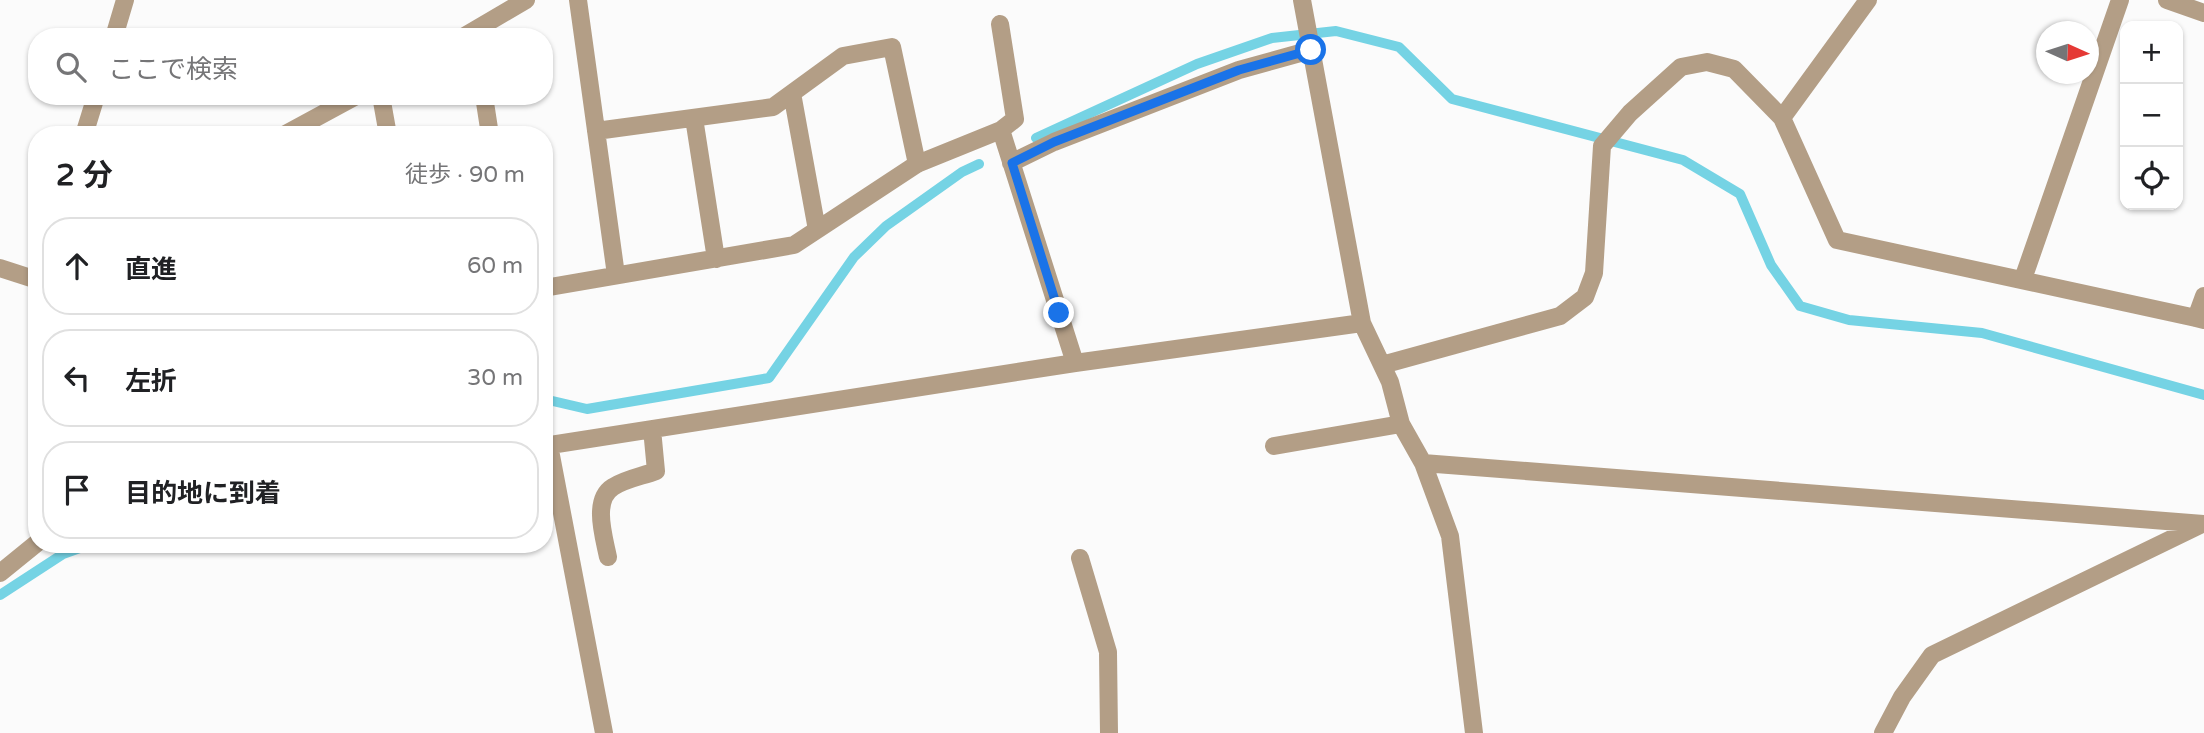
<!DOCTYPE html>
<html lang="ja">
<meta charset="utf-8">
<style>
:root{--surface:#fff;--page:#f2f2f2;--text:#202124;--muted:#757577;--line:#e0e0e0}
body{margin:0;font-family:"Varela Round","Noto Sans JP",sans-serif;background:var(--page);color:var(--text)}
.controls{position:absolute;right:21px;top:21px;display:grid;overflow:hidden;border-radius:14px;box-shadow:0 2px 5px #0004}
.controls button{width:63px;height:63px;display:grid;place-items:center;padding:0;border:0;border-bottom:2px solid var(--line);background:var(--surface);color:var(--text);font:35px sans-serif}
.compass{position:absolute;left:2036px;top:21px;width:63px;height:63px;border-radius:50%;background:var(--surface);box-shadow:0 2px 5px #0004;rotate:93deg}
.stop{position:absolute;width:21px;height:21px;margin:-16px;border:5px solid #1a73e8;border-radius:50%;background:#fff}
.stop.end{background:#1a73e8;border-color:#fff;box-shadow:0 2px 7px #0008}
.list{margin:0;padding:0;list-style:none}
h2{display:flex;justify-content:space-between;align-items:center;height:91px;margin:0;padding:0 28px;font-size:30px}
h2 small{font-size:23px;font-weight:400;color:var(--muted)}
.list li{display:grid;grid-template-columns:46px 1fr auto;gap:21px;align-items:center;box-sizing:border-box;height:98px;margin:0 14px 14px;padding:0 14px;border:2px solid var(--line);border-radius:28px}
.list b{display:block;font-size:26px;white-space:nowrap}
.list em{font-size:23px;font-style:normal;color:var(--muted)}
.icon{flex:none;width:38px;height:38px;fill:none;stroke:currentColor;stroke-width:2;stroke-linecap:round;stroke-linejoin:round}
.map{position:relative;flex:none;width:2204px;height:733px;overflow:hidden}
.search{position:absolute;background:var(--surface);box-shadow:0 2px 5px #0004;left:28px;top:28px;width:525px;height:77px;display:flex;align-items:center;gap:18px;box-sizing:border-box;padding:0 24px;border-radius:28px;color:var(--muted);font-size:26px}
.panel{position:absolute;background:var(--surface);box-shadow:0 2px 5px #0004;left:28px;top:126px;width:525px;height:427px;border-radius:28px}
.map>svg:first-child{display:block}
</style>
<div class="map">
<svg width="2204" height="733" viewBox="0 0 2204 733">
<rect width="100%" height="100%" fill="#fbfbfb"/>
<g fill="none" stroke-linecap="round" stroke-linejoin="round">
<!-- stream -->
<path stroke="#75d3e4" stroke-width="10" d="M1036,138L1197,64L1272,38L1336,31L1399,47L1452,99L1683,160L1740,194L1771,265L1800,306L1849,320L1982,333L2204,395
M544,399L587,409L769,378L854,257L886,226L962,172L979,164
M0,595L63,554L91,544"/>
<!-- street -->
<path stroke="#b39e86" stroke-width="18" d="M578,0L616,275
M1302,0L1362,323L1390,382L1401,424L1423,463L1450,536L1474,733
M1868,0L1782,118L1837,240L2196,318
M2167,0L2204,13
M1000,24L1015,119L1001,130
M114,37L125,0
M463,37L526,0
M792,93L817,230
M381,96L388,135
M484,96L490,135
M694,118L716,259
M596,131L773,107L843,56L892,47L917,164
M84,135L96,96
M284,135L356,96
M1011,163L1054,142L1239,70L1311,50
M0,268L37,280
M2023,279L2120,0
M544,288L794,245L917,164L1001,130L1075,363
M2204,296L2196,318L2204,320
M1382,365L1560,316L1585,297L1594,273L1602,146L1630,113L1681,67L1707,62L1734,69L1782,118
M549,445L604,733
M544,446L1075,363L1362,323
M1274,446L1401,424
M1423,463L2204,524
M608,557C604,537 592,500 613,487C625,479 643,476 656,471L652,429
M1080,558L1108,652L1109,733
M0,573L37,543
M1883,733L1902,697L1932,655L2202,524"/>
</g>
<g fill="none" stroke-linecap="round" stroke-linejoin="round">
<!-- route -->
<path stroke="#1a73e8" stroke-width="9" d="M1059,313L1012,163L1054,142L1239,70L1311,50"/>
</g>
</svg>
<div class="controls">
<button>+</button>
<button>−</button>
<button><svg class="icon" aria-label="locate" viewBox="0 0 24 24"><circle cx="12" cy="12" r="6"/><path d="M12 2v4M12 18v4M2 12h4M18 12h4"/></svg></button>
</div>
<svg class="compass" viewBox="-18 -18 36 36"><path d="M0-13l5 13h-10z" fill="#e53935"/><path d="M0 13l5-13h-10z" fill="#757577"/></svg>
<div class="stop" style="left:1311px;top:50px"></div>
<div class="stop end" style="left:1059px;top:313px"></div>
<div class="search"><svg class="icon" aria-label="search" viewBox="0 0 24 24"><circle cx="10" cy="10" r="6"/><path d="M15 15l6 6"/></svg>ここで検索</div>
<section class="panel">
<h2>2 分<small>徒歩 · 90 m</small></h2>
<ul class="list">
<li><svg class="icon" aria-label="ahead" viewBox="0 0 24 24"><path d="M12 20V5M6 11l6-6 6 6"/></svg><div><b>直進</b></div><em>60 m</em></li>
<li><svg class="icon" aria-label="left" viewBox="0 0 24 24"><path d="M17 20v-9H6M10 6l-5 5 5 5"/></svg><div><b>左折</b></div><em>30 m</em></li>
<li><svg class="icon" aria-label="arrive" viewBox="0 0 24 24"><path d="M6 21V4h12l-3 4 3 4H6"/></svg><div><b>目的地に到着</b></div></li>
</ul>
</section>
</div>
